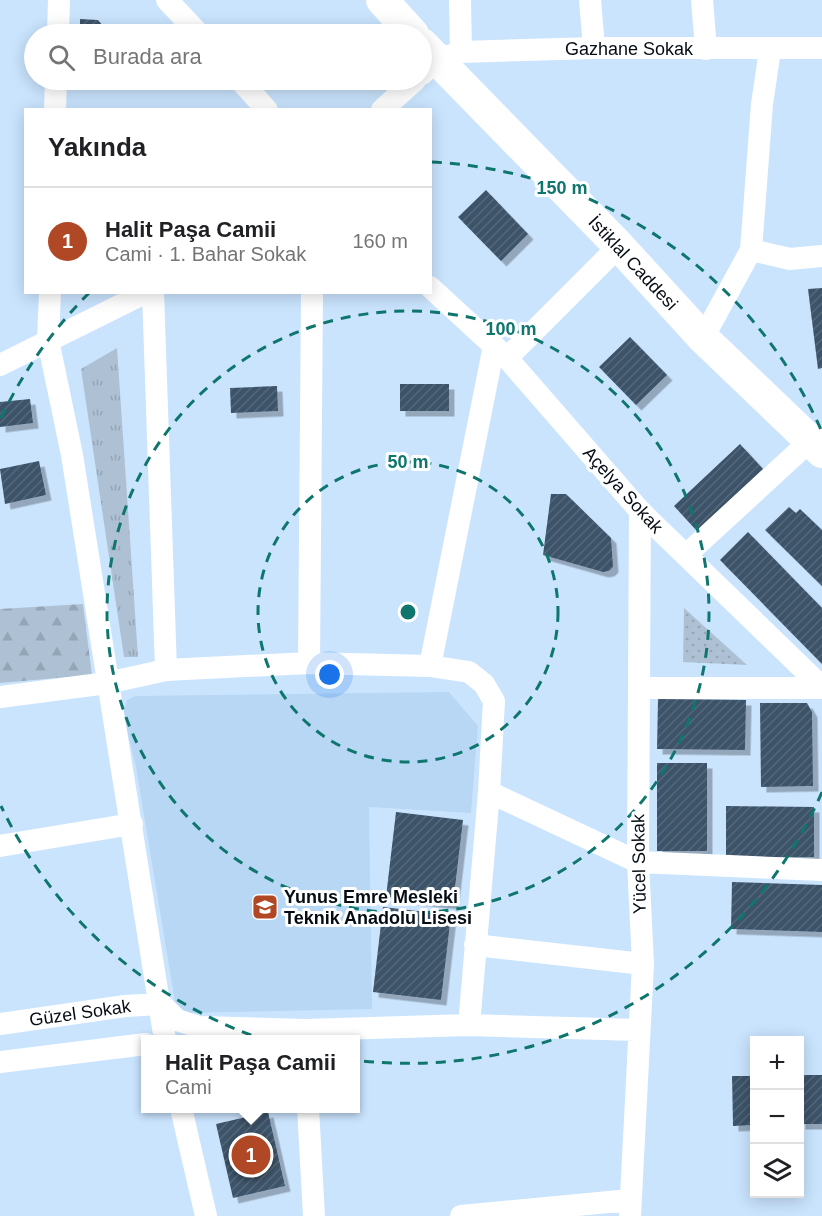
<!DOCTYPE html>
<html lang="tr">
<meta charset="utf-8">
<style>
:root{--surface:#fff;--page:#f2f2f2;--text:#202124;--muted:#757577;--line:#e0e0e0;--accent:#b04825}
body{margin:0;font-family:Helvetica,sans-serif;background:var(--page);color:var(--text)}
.controls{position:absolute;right:18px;bottom:18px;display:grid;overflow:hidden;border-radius:0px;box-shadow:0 3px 15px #0003}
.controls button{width:54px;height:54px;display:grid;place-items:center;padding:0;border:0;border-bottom:2px solid var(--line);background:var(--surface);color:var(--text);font:30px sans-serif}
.you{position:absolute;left:330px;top:675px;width:21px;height:21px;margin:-15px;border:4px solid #fff;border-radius:50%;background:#1a73e8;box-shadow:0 0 0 9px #1a73e833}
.badge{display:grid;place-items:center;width:39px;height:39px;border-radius:50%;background:var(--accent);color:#fff;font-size:20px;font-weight:700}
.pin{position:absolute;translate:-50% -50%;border:3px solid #fff;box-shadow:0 2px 6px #0006}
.popup{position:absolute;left:141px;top:1035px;width:219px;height:78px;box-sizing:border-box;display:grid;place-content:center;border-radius:0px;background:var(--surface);filter:drop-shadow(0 2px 4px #0005);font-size:20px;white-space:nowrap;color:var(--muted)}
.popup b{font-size:22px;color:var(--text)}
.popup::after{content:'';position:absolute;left:50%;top:100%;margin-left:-12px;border:12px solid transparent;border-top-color:var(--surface)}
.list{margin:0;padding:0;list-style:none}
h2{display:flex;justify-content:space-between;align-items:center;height:78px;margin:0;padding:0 24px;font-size:26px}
h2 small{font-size:20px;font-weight:400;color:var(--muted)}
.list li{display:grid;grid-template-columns:39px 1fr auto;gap:18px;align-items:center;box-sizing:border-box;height:108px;padding:0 24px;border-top:2px solid var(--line)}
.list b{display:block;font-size:22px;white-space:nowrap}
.list p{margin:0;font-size:20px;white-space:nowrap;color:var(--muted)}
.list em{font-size:20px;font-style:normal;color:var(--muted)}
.icon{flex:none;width:33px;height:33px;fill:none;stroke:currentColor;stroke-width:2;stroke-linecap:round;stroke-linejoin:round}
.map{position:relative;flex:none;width:822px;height:1216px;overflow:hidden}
.search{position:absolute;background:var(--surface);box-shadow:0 3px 15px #0003;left:24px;top:24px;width:408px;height:66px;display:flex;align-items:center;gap:15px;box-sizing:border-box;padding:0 21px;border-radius:33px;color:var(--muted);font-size:22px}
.panel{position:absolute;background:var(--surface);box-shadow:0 3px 15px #0003;left:24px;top:108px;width:408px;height:186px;border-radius:0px}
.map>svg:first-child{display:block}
</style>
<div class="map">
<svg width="822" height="1216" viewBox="0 0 822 1216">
<defs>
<pattern id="grass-tufts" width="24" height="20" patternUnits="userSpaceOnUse" patternTransform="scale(1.5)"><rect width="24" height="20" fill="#aec1d4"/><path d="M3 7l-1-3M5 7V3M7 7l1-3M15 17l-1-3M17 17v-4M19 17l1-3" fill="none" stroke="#94a5b5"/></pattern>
<pattern id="forest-firs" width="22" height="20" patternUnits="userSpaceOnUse" patternTransform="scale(1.5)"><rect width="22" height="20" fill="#aec1d4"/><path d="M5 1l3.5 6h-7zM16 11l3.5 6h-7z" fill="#94a5b5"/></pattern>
<pattern id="park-dots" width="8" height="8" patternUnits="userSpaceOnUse" patternTransform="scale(1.5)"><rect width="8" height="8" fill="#aec1d4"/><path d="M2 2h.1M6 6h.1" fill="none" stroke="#94a5b5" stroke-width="1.8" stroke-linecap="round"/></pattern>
<pattern id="building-hatch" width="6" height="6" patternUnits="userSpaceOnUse" patternTransform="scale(1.5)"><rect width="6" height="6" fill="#3d5369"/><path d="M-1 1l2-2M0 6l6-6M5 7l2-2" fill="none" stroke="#556779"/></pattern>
<filter id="shadow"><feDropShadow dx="5.5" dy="5.5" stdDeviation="0" flood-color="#0004"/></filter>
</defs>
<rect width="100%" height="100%" fill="#cae4fe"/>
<!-- built -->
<path fill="#b7d7f5" d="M449,692L478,726L471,813L369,807L372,1009L186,1013L175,1002L136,767L123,713L127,700L136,696Z"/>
<!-- grass -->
<path fill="url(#grass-tufts)" d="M117,348L138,657H124L81,369Z"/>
<!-- forest -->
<path fill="url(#forest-firs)" d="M83,604L92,675L0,683V609Z"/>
<!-- park -->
<path fill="url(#park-dots)" d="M684,608L747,665L683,662Z"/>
<!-- building -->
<path fill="url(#building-hatch)" filter="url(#shadow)" d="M80,19L98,20L110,34H80Z
M486,190L528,234L501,261L458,217Z
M822,288V368L818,369L808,289Z
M630,337L667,375L636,405L599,367Z
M400,384H449V411H400Z
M277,386L278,411L231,413L230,388Z
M30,399L33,423L0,427V402Z
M740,444L763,469L697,531L674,506Z
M39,461L46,495L5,504L0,469Z
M551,494H566L611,538L613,567L609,571L603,572L543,555Z
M789,507L796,513L800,509L822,530V586L765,530Z
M748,532L822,608V664L720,560Z
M658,699L746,700L745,750L657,749Z
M760,703H807L812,712L813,786L761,787Z
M657,763H707V851H657Z
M726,806L814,807V857H726Z
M396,812L463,820L453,904L386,897Z
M732,882L822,885V932L731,929Z
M383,907L451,915L441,1000L373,992Z
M800,1075H822V1124H800Z
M732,1076H754V1125L733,1126Z
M268,1112L285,1186L233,1198L216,1124Z"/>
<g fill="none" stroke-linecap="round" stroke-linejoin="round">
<!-- street -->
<path stroke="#fff" stroke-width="22" d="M167,0L199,34
M460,0L461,52
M590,0L594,48
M702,0L706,49
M58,34L59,0
M422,74L437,60L461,52L594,48H822
M240,80L267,110
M55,110L56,80
M382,110L415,80
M751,250L790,259L822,256
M430,287L507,358L640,511L822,687
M50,292L48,340L72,455L165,1040
M153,292L166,670
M703,338L751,250L762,104L770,50
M507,358L619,246
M0,365L147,292
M686,555L810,441
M309,663L312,292
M430,666L494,346
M639,688H822
M0,697L107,683L166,670L309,663L430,666L469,672L484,684L494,701L489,792L469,1025
M489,792L638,862L822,870
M0,846L132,824
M475,945L643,964
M161,1004L177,1020L199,1027L305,1030L469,1025L638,1030
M0,1024L125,1006L161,1004
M0,1062L146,1044
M181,1108L206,1216
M308,1108L314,1216
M461,1216L630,1200
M630,1216L643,964L638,862L640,511"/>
<!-- secondary -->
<path stroke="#fff" stroke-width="32" d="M382,0L413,34
M422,44L619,246L703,338L822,452"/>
</g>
<!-- distance rings -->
<g fill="none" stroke="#0f766e" stroke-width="3" stroke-dasharray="10 8">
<circle cx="408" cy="612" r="150"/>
<circle cx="408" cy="612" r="301"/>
<path d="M822 792A451 451 0 0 1 1 806M1 418A451 451 0 0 1 89 293M432 162A451 451 0 0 1 822 432"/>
</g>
<!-- icons -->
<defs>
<symbol id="school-square" viewBox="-11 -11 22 22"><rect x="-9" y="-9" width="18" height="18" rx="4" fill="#b04825" stroke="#fff"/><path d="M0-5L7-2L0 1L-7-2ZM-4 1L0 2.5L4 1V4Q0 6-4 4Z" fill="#fff"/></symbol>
</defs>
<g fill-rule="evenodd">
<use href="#school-square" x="250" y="892" width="30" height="30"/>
</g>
<g text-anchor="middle" stroke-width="6" stroke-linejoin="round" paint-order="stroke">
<!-- street labels -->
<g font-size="18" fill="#050c14" stroke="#fff">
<text x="629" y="55">Gazhane Sokak</text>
<text transform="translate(633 263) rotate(47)" y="6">İstiklal Caddesi</text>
<text transform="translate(623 490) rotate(48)" y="6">Açelya Sokak</text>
<text transform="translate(639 864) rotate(-91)" y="6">Yücel Sokak</text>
<text transform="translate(80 1013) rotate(-8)" y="6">Güzel Sokak</text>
</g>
<!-- poi labels -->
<g font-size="18" font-weight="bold" fill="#050c14" stroke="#fff" text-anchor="start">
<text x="284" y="903">Yunus Emre Mesleki<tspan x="284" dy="21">Teknik Anadolu Lisesi</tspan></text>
</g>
</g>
<circle cx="408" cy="612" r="9" fill="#0f766e" stroke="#fff" stroke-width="3"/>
<g font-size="18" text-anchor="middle" font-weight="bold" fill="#0f766e" stroke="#fff" stroke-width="6" stroke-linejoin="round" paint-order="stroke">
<text x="562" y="194">150 m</text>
<text x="511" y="335">100 m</text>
<text x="408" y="468">50 m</text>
</g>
</svg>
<div class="controls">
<button>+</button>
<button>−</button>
<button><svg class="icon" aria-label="layers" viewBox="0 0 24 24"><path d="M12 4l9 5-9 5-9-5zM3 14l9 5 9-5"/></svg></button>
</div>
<div class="you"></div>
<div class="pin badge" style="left:251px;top:1155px">1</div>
<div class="popup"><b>Halit Paşa Camii</b>Cami</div>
<div class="search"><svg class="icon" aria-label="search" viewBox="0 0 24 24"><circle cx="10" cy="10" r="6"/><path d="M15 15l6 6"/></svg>Burada ara</div>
<section class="panel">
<h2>Yakında<small></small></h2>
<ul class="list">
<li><span class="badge">1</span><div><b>Halit Paşa Camii</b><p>Cami · 1. Bahar Sokak</p></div><em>160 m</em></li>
</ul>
</section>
</div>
